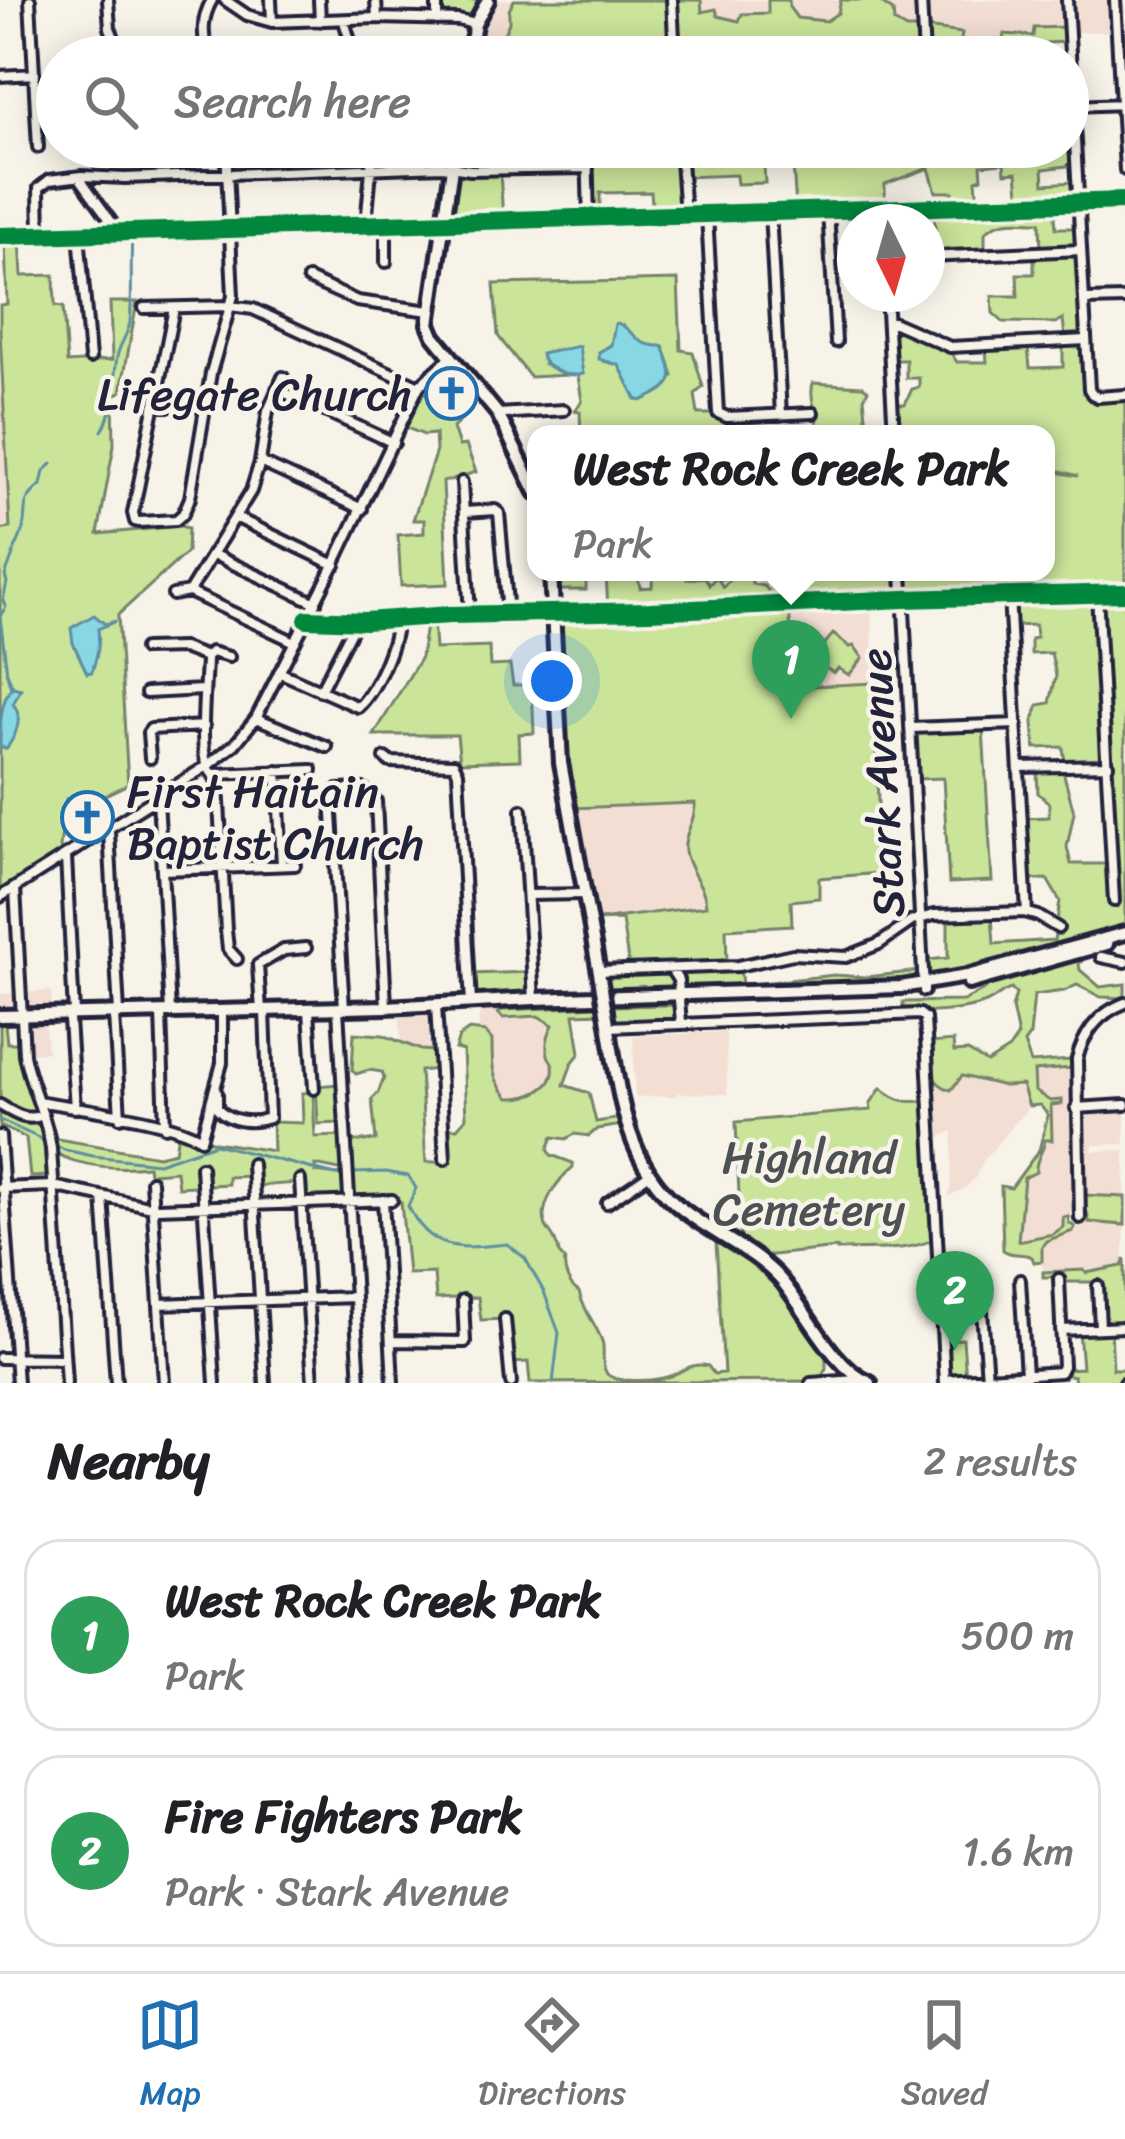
<!DOCTYPE html>
<meta charset="utf-8">
<style>
:root{--surface:#fff;--page:#f2f2f2;--text:#202124;--muted:#757577;--line:#e0e0e0;--accent:#1f6fb2}
body{margin:0;font-family:Sriracha,sans-serif;background:var(--page);color:var(--text)}
.compass{position:absolute;left:837px;top:204px;width:108px;height:108px;border-radius:50%;background:var(--surface);box-shadow:0 6px 30px #0003;rotate:175deg}
.you{position:absolute;left:552px;top:681px;width:42px;height:42px;margin:-30px;border:9px solid #fff;border-radius:50%;background:#1a73e8;box-shadow:0 0 0 18px #1a73e833}
.badge{display:grid;place-items:center;width:78px;height:78px;border-radius:50%;background:var(--accent);color:#fff;font-size:39px;font-weight:700}
.pin{position:absolute;translate:-50% -99px;filter:drop-shadow(0 3px 6px #0008)}
.pin::after{content:'';position:absolute;top:63px;width:42px;height:36px;background:inherit;clip-path:polygon(0 0,100% 0,50% 100%)}
.popup{position:absolute;left:527px;top:425px;width:528px;height:156px;box-sizing:border-box;display:grid;place-content:center;border-radius:24px;background:var(--surface);filter:drop-shadow(0 3px 9px #0005);font-size:39px;white-space:nowrap;color:var(--muted)}
.popup b{font-size:45px;color:var(--text)}
.popup::after{content:'';position:absolute;left:50%;top:100%;margin-left:-24px;border:24px solid transparent;border-top-color:var(--surface)}
.list{margin:0;padding:0;list-style:none}
h2{display:flex;justify-content:space-between;align-items:center;height:156px;margin:0;padding:0 48px;font-size:51px}
h2 small{font-size:39px;font-weight:400;color:var(--muted)}
.list li{display:grid;grid-template-columns:78px 1fr auto;gap:36px;align-items:center;box-sizing:border-box;height:192px;margin:0 24px 24px;padding:0 24px;border:3px solid var(--line);border-radius:36px}
.list b{display:block;font-size:45px;white-space:nowrap}
.list p{margin:0;font-size:39px;white-space:nowrap;color:var(--muted)}
.list em{font-size:39px;font-style:normal;color:var(--muted)}
.icon{flex:none;width:66px;height:66px;fill:none;stroke:currentColor;stroke-width:2;stroke-linecap:round;stroke-linejoin:round}
.map{position:relative;flex:none;width:1125px;height:1383px;overflow:hidden}
.search{position:absolute;background:var(--surface);box-shadow:0 6px 30px #0003;left:36px;right:36px;top:36px;height:132px;display:flex;align-items:center;gap:30px;box-sizing:border-box;padding:0 42px;border-radius:66px;color:var(--muted);font-size:45px}
.sheet{height:588px;background:var(--surface)}
nav{display:flex;justify-content:space-around;align-items:center;box-sizing:border-box;height:168px;border-top:3px solid var(--line);background:var(--surface);font-size:33px;color:var(--muted)}
nav a{display:grid;justify-items:center;gap:6px}
nav .on{color:var(--accent)}
.map>svg:first-child{display:block}
</style>
<div class="map">
<svg width="1125" height="1383" viewBox="0 0 1125 1383">
<rect width="100%" height="100%" fill="#f7f3e8"/>
<filter id="ink" filterUnits="userSpaceOnUse"><feTurbulence type="fractalNoise" baseFrequency=".00833" numOctaves="2"/><feDisplacementMap in="SourceGraphic" scale="24" xChannelSelector="R" yChannelSelector="G"/><feConvolveMatrix kernelMatrix="1 2 1 2 8 2 1 2 1" color-interpolation-filters="sRGB"/></filter>
<g filter="url(#ink)">
<!-- built -->
<path fill="#f2ded3" d="M491,0H514L509,10V23L494,53L472,49L475,30Z
M701,0H768V13L739,21L701,12Z
M789,0H841L838,13L826,21L796,18Z
M877,0H919L921,29H906L894,22L884,4Z
M923,0H1061L1064,1L1066,27L1034,37L1002,51L979,50L965,52L966,57H927L926,49L961,33L925,28Z
M1125,0V13L1115,14V32H1071V0Z
M0,359L10,529L0,530Z
M872,602L873,683L795,687L789,608Z
M695,803L696,819L686,834L684,843L691,872L706,894L707,907L592,921L572,808Z
M51,991L52,1013L0,1015V994Z
M479,1009L538,1016L553,1025L548,1056L553,1066L551,1079L539,1092L520,1099L509,1098L498,1086L492,1070V1040L485,1032L479,1031Z
M431,1010L433,1012L435,1051L421,1050L401,1039L399,1012Z
M45,1022L47,1052L26,1053V1023Z
M726,1032L727,1094L677,1093V1096L635,1097L633,1036Z
M1073,1068L1075,1207L1068,1216L1063,1217L1064,1227L1053,1234L1017,1241L1024,1203V1177L1043,1151L1051,1105L1061,1104L1035,1091L1034,1070Z
M931,1075L941,1087L962,1076L1004,1085H1023L1029,1106L983,1161L975,1178L964,1189L948,1196L951,1189L953,1131L936,1139Z
M1125,1108V1144L1093,1145L1092,1151L1125,1150V1197L1082,1195L1081,1111Z
M1089,1222L1125,1225L1123,1266L1086,1273L1083,1270L1043,1272L1041,1247L1046,1241Z"/>
<!-- green -->
<path fill="#cae49a" stroke="#76836a" stroke-width="3" fill-rule="evenodd" d="M439,0H482L473,13L469,16L439,18Z
M514,0H670L673,57H469L470,49L495,53L509,23V10Z
M674,0H701L702,12L716,9L718,16L739,21L742,14L768,13V0H789V7L797,18L826,21L838,13L841,0H877L893,11L894,22L906,29H921L922,57H677Z
M1066,27L1067,42L1047,43L1046,57H966L965,52L1001,51L1004,34L1033,36L1034,28Z
M925,28L962,33L960,48L926,49Z
M1068,140H1072L1073,161L1067,166L1043,169L1044,184L1074,182V199L1020,203L1017,172L1005,173L1004,163L981,165L982,178L976,180L978,204L954,205L953,192H936L929,168L885,184V207L796,209L793,165L764,166L765,183L737,184L736,175L683,177V162L708,161V147H1068Z
M455,147H584V162L578,165L468,167L457,165Z
M678,147L680,213L653,215L651,192L600,193V216H592L589,151Z
M455,171L500,172L503,219L449,216Z
M1054,205L1056,228H1077L1078,248L1041,251L1040,222C1020,222 999,217 985,233V253L937,255L934,210Z
M5,239H20L22,276L54,275L55,306L63,307L67,363L112,360L110,302H137L121,392L113,395L114,445L98,534L180,526L188,528L187,552L118,615L128,784L103,796L66,799L60,847L63,855L0,894V530L10,528L0,331V305L7,304Z
M1078,254L1081,338H1065L1063,319L1055,323L1003,322L993,313L992,296H1018L1017,274H1034V256Z
M678,280L681,350L693,352L703,387L695,394L698,414H714L725,421L726,434H581L580,412L575,411L582,401L578,376L583,373L563,349L548,352L544,364L569,375L530,377L498,336L494,284ZM623,325L637,341L650,347L663,346L673,376L637,399L619,365L603,361L599,352L611,345Z
M893,325L949,350L957,362H987L986,349L1028,347L1030,368L1063,367V345H1084L1086,393L1097,400L1125,398V927L954,976L927,979L926,960L948,958V918L992,916L994,944L1054,940L1060,901L1047,879L1028,880L1025,818L1049,817V803L1038,793L1037,771H1063L1074,812L1067,847L1071,864H1110L1113,898L1118,896L1110,748L1104,747L1105,763L1065,764L1063,747L1035,748L1033,722L1038,705L1050,703L1056,676L1051,653L1031,654V639L1036,638L1035,625L1012,626V599L909,595L907,593L905,572H1046V470L1078,476L1046,467V434H910L897,429L895,404H905L912,389L919,387V378H906V360H892L891,327Z
M813,383L863,386L868,390L864,398L868,434H815C821,414 808,402 813,383Z
M423,391L460,421L453,428L459,446L466,445L476,472L443,482L448,584L401,586L398,535L424,533V520H413L436,451L435,434L424,435L404,427L418,393Z
M554,572H637L640,588L652,587L653,572H693L686,574L687,579L705,577L709,585L714,579L703,572H729L724,579H718L723,587L736,572H899L901,597L782,600L770,584L751,574L752,584L764,586L773,595L771,598H753L752,602L745,604L608,609L606,574H586V590H556Z
M789,606L795,687L873,683L881,873L819,878V898L791,901L792,925L726,929L727,965L629,968L622,920L592,921L706,906C706,886 688,872 685,851C683,833 696,822 695,803L572,808L563,755L557,618Z
M427,619H433L435,649L489,647L490,666L510,665L513,685H532L534,733L519,734L520,760L460,762L457,735H374L421,657Z
M833,634L850,647L854,646L863,658L849,675L838,668L834,673L815,662L818,656L816,654Z
M983,728L992,881L949,883L943,778L916,779L914,731Z
M1079,956L1082,961L1079,964L1080,970L1100,987L1125,984V998L1101,997L1077,985L1064,991L1034,995L1030,1035L1024,1043L1031,1063L1069,1060L1073,1068L1034,1071L1035,1091L1050,1101L1062,1100V1104L1051,1105L1052,1140H1045C1043,1153 1035,1159 1036,1172L1024,1178L1018,1241L1053,1234L1063,1227V1217L1068,1216L1069,1223L1075,1227L1073,1231L1046,1241L1042,1247V1261L1034,1262L1032,1257C1022,1252 1013,1257 1003,1250L1001,1186L1011,1188L1039,1150L1048,1115L1040,1105L1029,1106L1022,1085L1004,1086L962,1076L951,1090C928,1083 930,1064 929,1043L953,1041L954,1052L968,1051L987,1063L1009,1049L1018,1036L1012,1008L1016,994L1011,989C1000,992 996,999 986,1003C965,1011 938,1012 916,1013L915,1008H903V1002L963,1001L986,989L988,982Z
M740,968L742,985L834,975L866,977L920,971V977L913,982L686,991L682,989L683,972Z
M530,972L532,994L475,1000L470,974Z
M665,972L673,979L675,990L607,993V975Z
M671,1005L674,1007L676,1018L673,1019L615,1023L609,1006Z
M600,1006L602,1013L574,1014L580,1053L572,1063L564,1085L589,1093L596,1122L621,1118L622,1125L597,1129L589,1136L575,1134L566,1139L553,1137L548,1149L551,1155L573,1163V1167C559,1179 538,1205 546,1226C549,1232 554,1237 556,1243C563,1259 553,1247 565,1260C563,1272 569,1286 579,1292C583,1311 601,1331 603,1345C604,1355 601,1364 607,1374C616,1383 650,1381 663,1378C681,1375 688,1361 708,1366L714,1374L724,1373L716,1243L722,1241L769,1276L826,1353V1369L821,1381L530,1383L528,1362L511,1363L508,1319L481,1320L478,1297L436,1299L434,1273L408,1274L401,1202L351,1198L348,1142L376,1140L372,1099L378,1093L384,1078L382,1072L369,1070L356,1074L352,1070L354,1033L383,1035L421,1050L435,1051L437,1069L420,1071L426,1162H447V1128H457L466,1118L463,1051L455,1049L459,1037L469,1030L485,1032L492,1040C492,1064 491,1080 509,1098C527,1099 557,1089 553,1065C552,1061 549,1059 548,1055C545,1044 548,1034 553,1025L538,1016L503,1018L498,1013L502,1010Z
M0,1024H5L7,1043H22L45,1126L50,1176L30,1177L26,1138L0,1126Z
M339,1084L341,1123L318,1124L316,1086Z
M881,1088C897,1101 908,1104 928,1100L935,1239C905,1253 870,1248 837,1250V1248L764,1256L741,1244L736,1122L871,1110L870,1104Z
M313,1092L315,1137L342,1136L344,1171L315,1165V1172L345,1176V1199L305,1202L299,1183L255,1186L251,1176L228,1177V1184L178,1187L176,1171L153,1173V1178L150,1179L148,1166C120,1169 79,1168 54,1152L52,1138L158,1156L175,1152L178,1132L215,1142L273,1151L272,1122L303,1123L302,1093Z
M1082,1195L1125,1197V1225L1089,1222C1089,1212 1082,1206 1082,1195Z
M1125,1259V1325H1103L1100,1282H1063L1055,1277H1043V1272L1084,1270L1086,1273L1122,1266Z
M1111,1329L1113,1369H1125L1122,1383H1075L1074,1376L1068,1375L1064,1369L1082,1368L1079,1331Z
M963,1339L966,1378L947,1377L945,1340Z"/>
<!-- water -->
<path fill="#88d7e5" stroke="#5f8fa1" stroke-width="3" d="M824,147H871L872,152L867,166L862,167L834,155Z
M618,323C640,335 634,346 663,346C676,379 678,385 641,401L636,399L619,365L599,359V352L611,345L615,324Z
M579,346L583,374C569,378 543,369 541,354Z
M94,615L105,624L116,621L98,629C100,647 97,654 92,672L87,673L73,643L71,628Z
M6,671L13,687L21,689L13,704C24,717 16,736 6,749L0,746C0,726 0,703 11,688Z"/>
<g fill="none" stroke-linecap="round" stroke-linejoin="round">
<!-- stream -->
<path stroke="#5f8fa1" stroke-width="3" d="M102,431C115,409 113,382 117,357C119,345 128,335 130,322C133,294 130,266 132,237
M15,549C18,543 21,536 23,529C28,504 19,504 41,485L44,471L52,464
M7,673L0,616L6,607L3,601L7,582L5,576L14,552
M0,1120L65,1150L93,1156L158,1163L215,1144L336,1175L343,1174
M353,1173L386,1172L408,1176L416,1188L408,1206C431,1253 460,1249 507,1244L525,1258L544,1292L559,1333L553,1383"/>
<defs>
<path id="minor" d="M30,0L38,147
M108,0L110,28L122,57
M225,0L247,15L272,22L377,18L458,20L475,24
M271,0L272,22
M319,0L320,21
M376,0L377,18
M437,0V20
M672,0L675,57
M921,0L924,57
M1067,0L1089,389L1092,394L1098,397L1125,395
M1115,0L1125,170
M344,21L355,57
M209,57C202,36 201,19 212,0
M0,76L35,74
M1073,106L1124,104
M587,147L589,218
M680,147L685,215
M79,177L118,231
M828,211L836,342
M770,212L781,415
M707,215L718,413L727,417L813,413
M386,224V262
M366,225L373,147
M79,234L90,358
M40,235L39,188L49,180L82,176L125,178L442,166L471,170L588,168
M0,236L1125,201
M927,257L1081,250
M308,279L357,301L430,311
M886,294L894,434
M1085,300L1125,299
M144,308L230,306L253,309L419,386
M174,308L133,513L135,521L139,522L176,520L183,514L190,498L211,373L233,296L226,147
M888,320L950,347L1086,340
M277,389L394,443
M154,406H205
M498,414L564,410
M260,462L362,509
M462,482L470,615
M465,512L495,510L499,513L508,614
M235,517L335,565
M212,554L316,603
M902,572L924,991
M189,592L251,491L260,462L268,411L283,377
M1097,594L1114,901
M173,595L189,592L295,642
M1009,596L1027,913
M307,619L365,621L450,615L650,611L904,599L1125,593
M144,649L183,648L206,657
M206,657C206,679 198,749 208,767C211,773 216,777 218,784L226,930L228,949L237,959
M206,657L211,652L229,657
M279,672L358,707C375,692 397,643 396,619
M320,691L356,621
M146,693L203,690
M256,718L327,747
M911,728L1017,724
M150,758L148,733L151,729L204,726
M385,758L390,762L454,764L458,772L471,1003
M1020,767L1108,765
M277,771L282,865
M215,774L312,770
M158,799L170,1012
M522,810L534,999
M109,831L119,1013
M66,857L74,1014
M163,870L295,865
M15,888L24,1054C30,1087 47,1116 51,1149L66,1383
M529,895L584,894
M0,897L207,766L235,744L256,718L331,571L419,386L451,357
M1101,957L1125,962
M258,965L284,950L306,948
M258,965L261,1011
M671,969L678,980L679,994
M599,971L738,966L793,954L846,957L879,944L912,921L934,915L1024,912L1038,916L1058,928
M679,1000L681,1022
M436,1005L445,1159
M344,1008L331,798L338,790L363,789L372,794L376,801L386,1007
M338,1009L360,1383
M309,1010L314,1089
M161,1014L165,1127
M114,1015L120,1117
M69,1020L75,1108
M609,1027L920,1014L925,1018L945,1383
M217,1093V1108C230,1122 252,1124 269,1118L265,1011
M38,1101C81,1109 166,1118 201,1139L222,1063V1012
M0,1105C15,1114 26,1122 43,1115
M1076,1108L1125,1105
M0,1136L17,1383
M252,1164L265,1383
M201,1167L215,1383
M300,1180L313,1383
M151,1181L164,1383
M0,1188L53,1186L157,1208L392,1200
M103,1197L116,1383
M383,1200L393,1383
M607,1203L650,1174
M1080,1218L1077,1059C1084,1032 1099,1013 1125,1003
M1020,1280L1026,1375
M980,1284L987,1378
M1098,1286L1100,1327
M159,1304L355,1297
M505,1319L511,1383
M1061,1330L1125,1327
M393,1341L465,1342L463,1300
M0,1358L64,1359
M945,1380L1060,1372L1063,1366L1059,1279
M811,1383L859,1380
M1125,1383V1382"/>
<path id="major" d="M469,57L475,24L488,0
M455,147L429,324L434,336L498,414L536,492
M551,572L561,763L602,989
M969,983L1107,944
M606,1012C618,1078 621,1158 677,1205C709,1233 753,1248 781,1280C807,1311 833,1368 870,1383
M0,1016L386,1007L534,999L901,987L967,976L1125,933"/>
</defs>
<!-- minor casing -->
<use href="#minor" stroke="#22223b" stroke-width="16"/>
<!-- major casing -->
<use href="#major" stroke="#22223b" stroke-width="20"/>
<!-- minor -->
<use href="#minor" stroke="#f7f3e8" stroke-width="8"/>
<!-- major -->
<use href="#major" stroke="#f7f3e8" stroke-width="10"/>
<defs>
<path id="major-bridge" d="M602,989L606,1012"/>
</defs>
<!-- major-bridge casing -->
<use href="#major-bridge" stroke="#22223b" stroke-width="20" stroke-linecap="butt"/>
<!-- major-bridge -->
<use href="#major-bridge" stroke="#f7f3e8" stroke-width="10"/>
<defs>
<path id="cycleway" d="M0,236L1125,201
M307,619L365,621L450,615L650,611L904,599L1125,593"/>
</defs>
<!-- cycleway casing -->
<use href="#cycleway" stroke="#f7f3e8" stroke-width="26"/>
<!-- cycleway -->
<use href="#cycleway" stroke="#00873e" stroke-width="18"/>
</g>
</g>
<!-- icons -->
<defs>
<symbol id="church-ring" viewBox="-11 -11 22 22"><circle r="9.5" fill="#f7f3e8" stroke="#1f6fb2" stroke-width="1.5"/><path d="M-1.2-6h2.4v3.5h3.3v2.4h-3.3V6h-2.4V-.1h-3.3v-2.4h3.3Z" fill="#1f6fb2"/></symbol>
</defs>
<g fill-rule="evenodd">
<use href="#church-ring" x="422" y="364" width="59" height="59"/>
<use href="#church-ring" x="58" y="788" width="59" height="59"/>
</g>
<g text-anchor="middle" stroke-width="9" stroke-linejoin="round" paint-order="stroke">
<!-- poi labels -->
<g font-size="45" fill="#22223b" stroke="#f7f3e8" text-anchor="end">
<text x="412" y="410">Lifegate Church</text>
<text x="127" y="807" text-anchor="start">First Haitain<tspan x="127" dy="52">Baptist Church</tspan></text>
</g>
<!-- street labels -->
<g font-size="45" fill="#22223b" stroke="#f7f3e8">
<text transform="translate(881 783) rotate(-93)" y="16">Stark Avenue</text>
</g>
<!-- park labels -->
<g font-size="45" fill="#4c5253" stroke="#f7f3e8">
<text x="809" y="1173">Highland<tspan x="809" dy="52">Cemetery</tspan></text>
</g>
</g>
</svg>
<svg class="compass" viewBox="-18 -18 36 36"><path d="M0-13l5 13h-10z" fill="#e53935"/><path d="M0 13l5-13h-10z" fill="#757577"/></svg>
<div class="you"></div>
<div class="pin badge" style="left:791px;top:719px;background:#2e9e5b">1</div>
<div class="popup"><b>West Rock Creek Park</b>Park</div>
<div class="pin badge" style="left:955px;top:1350px;background:#2e9e5b">2</div>
<div class="search"><svg class="icon" aria-label="search" viewBox="0 0 24 24"><circle cx="10" cy="10" r="6"/><path d="M15 15l6 6"/></svg>Search here</div>
</div>
<section class="sheet">
<h2>Nearby<small>2 results</small></h2>
<ul class="list">
<li><span class="badge" style="background:#2e9e5b">1</span><div><b>West Rock Creek Park</b><p>Park</p></div><em>500 m</em></li>
<li><span class="badge" style="background:#2e9e5b">2</span><div><b>Fire Fighters Park</b><p>Park · Stark Avenue</p></div><em>1.6 km</em></li>
</ul>
</section>
<nav>
<a class="on"><svg class="icon" aria-label="map" viewBox="0 0 24 24"><path d="M3 6l6-2 6 2 6-2v14l-6 2-6-2-6 2zM9 4v14M15 6v14"/></svg>Map</a>
<a><svg class="icon" aria-label="directions" viewBox="0 0 24 24"><path d="M12 3l9 9-9 9-9-9zM9 14v-3h6M13 9l2 2-2 2"/></svg>Directions</a>
<a><svg class="icon" aria-label="saved" viewBox="0 0 24 24"><path d="M7 4h10v16l-5-4-5 4z"/></svg>Saved</a>
</nav>
